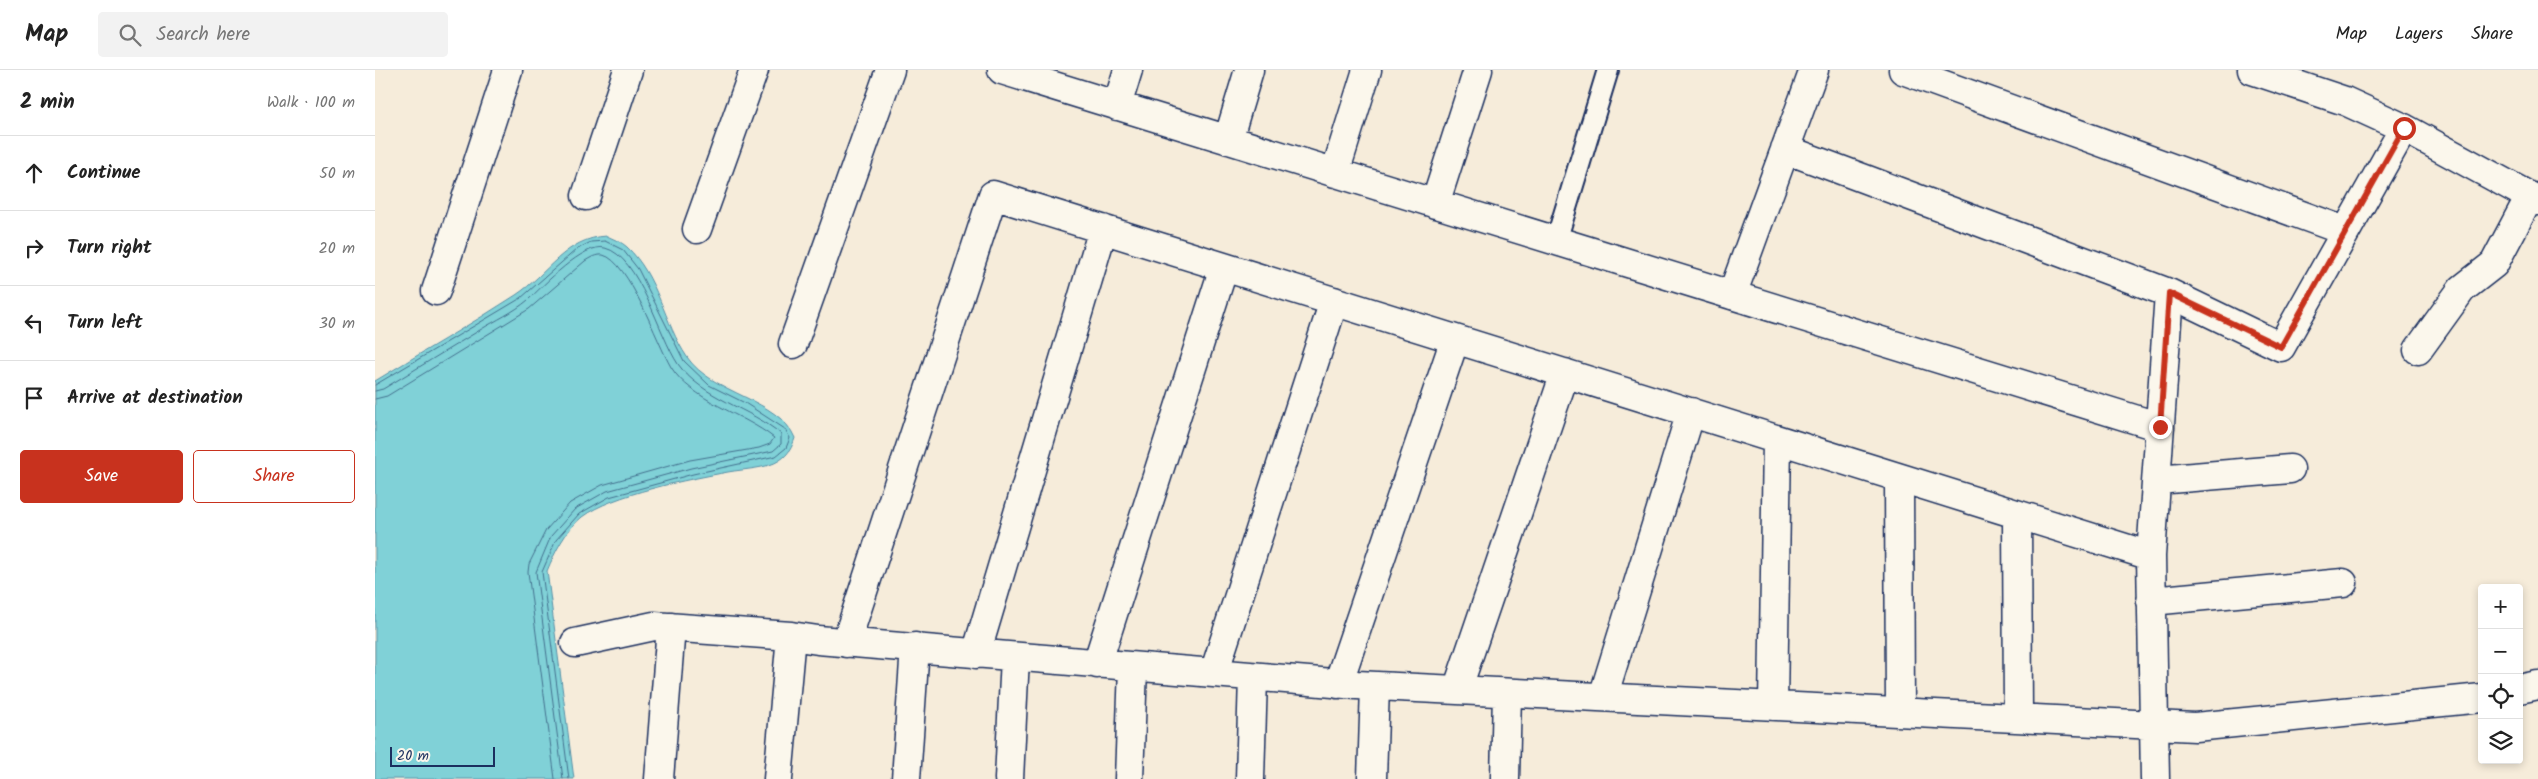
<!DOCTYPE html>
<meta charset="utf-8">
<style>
:root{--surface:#fff;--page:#f2f2f2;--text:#222;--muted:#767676;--line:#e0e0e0;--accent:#c8321e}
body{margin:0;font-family:Kalam,sans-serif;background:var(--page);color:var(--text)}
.controls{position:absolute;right:15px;bottom:15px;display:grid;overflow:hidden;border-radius:5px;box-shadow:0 2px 8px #0003}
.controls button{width:45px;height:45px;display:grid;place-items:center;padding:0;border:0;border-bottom:1px solid var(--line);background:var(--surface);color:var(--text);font:25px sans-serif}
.scale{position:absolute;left:15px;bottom:12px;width:105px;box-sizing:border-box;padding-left:5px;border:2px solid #1b2f5e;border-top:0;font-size:14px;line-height:18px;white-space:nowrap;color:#1b2f5e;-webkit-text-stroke:4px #fbf7ec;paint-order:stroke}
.stop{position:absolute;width:15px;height:15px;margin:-11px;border:4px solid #c8321e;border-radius:50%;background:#fff}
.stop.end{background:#c8321e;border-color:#fff;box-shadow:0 1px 5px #0008}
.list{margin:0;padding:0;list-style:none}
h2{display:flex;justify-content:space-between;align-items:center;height:65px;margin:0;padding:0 20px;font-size:21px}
h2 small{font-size:16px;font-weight:400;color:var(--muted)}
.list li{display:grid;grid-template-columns:32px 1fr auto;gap:15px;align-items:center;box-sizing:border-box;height:75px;padding:0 20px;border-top:1px solid var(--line)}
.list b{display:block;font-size:19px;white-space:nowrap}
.list em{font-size:16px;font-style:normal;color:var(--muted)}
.actions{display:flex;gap:10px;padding:15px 20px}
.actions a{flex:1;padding:11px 0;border:1px solid var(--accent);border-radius:5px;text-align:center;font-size:18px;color:var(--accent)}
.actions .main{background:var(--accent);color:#fff}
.icon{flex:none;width:28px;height:28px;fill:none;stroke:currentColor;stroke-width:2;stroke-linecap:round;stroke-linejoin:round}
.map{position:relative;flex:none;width:2163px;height:709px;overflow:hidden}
header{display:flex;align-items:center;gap:30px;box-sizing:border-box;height:70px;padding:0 25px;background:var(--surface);border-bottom:1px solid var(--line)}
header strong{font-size:24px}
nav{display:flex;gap:28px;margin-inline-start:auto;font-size:18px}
.search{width:350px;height:45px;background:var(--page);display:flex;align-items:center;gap:12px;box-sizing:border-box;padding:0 18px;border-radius:5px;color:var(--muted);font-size:19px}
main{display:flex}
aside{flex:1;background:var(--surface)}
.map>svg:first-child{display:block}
</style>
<header>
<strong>Map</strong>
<div class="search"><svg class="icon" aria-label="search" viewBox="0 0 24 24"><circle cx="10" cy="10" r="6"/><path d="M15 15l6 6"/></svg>Search here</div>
<nav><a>Map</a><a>Layers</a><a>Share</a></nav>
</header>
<main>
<aside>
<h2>2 min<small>Walk · 100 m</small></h2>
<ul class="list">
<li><svg class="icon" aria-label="ahead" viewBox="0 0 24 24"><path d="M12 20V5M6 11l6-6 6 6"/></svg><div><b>Continue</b></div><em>50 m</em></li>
<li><svg class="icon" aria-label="right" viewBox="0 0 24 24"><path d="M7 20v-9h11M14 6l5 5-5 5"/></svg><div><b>Turn right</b></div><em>20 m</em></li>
<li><svg class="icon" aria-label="left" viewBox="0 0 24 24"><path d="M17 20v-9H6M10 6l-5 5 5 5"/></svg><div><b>Turn left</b></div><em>30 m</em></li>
<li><svg class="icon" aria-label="arrive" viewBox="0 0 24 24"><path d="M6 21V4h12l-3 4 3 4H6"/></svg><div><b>Arrive at destination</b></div></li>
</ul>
<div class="actions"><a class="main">Save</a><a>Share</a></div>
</aside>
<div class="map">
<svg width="2163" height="709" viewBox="0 0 2163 709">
<rect width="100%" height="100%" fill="#f6ecda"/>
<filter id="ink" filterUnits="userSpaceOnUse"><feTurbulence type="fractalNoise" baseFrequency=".02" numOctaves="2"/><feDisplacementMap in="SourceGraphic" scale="10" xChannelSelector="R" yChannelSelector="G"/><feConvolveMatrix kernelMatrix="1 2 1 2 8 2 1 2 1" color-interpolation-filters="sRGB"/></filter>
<g filter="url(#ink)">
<!-- water -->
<path fill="#80d1d7" stroke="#5890a7" d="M232,166C238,169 247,172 252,177C283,206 289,253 312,287C337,324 404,329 420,368C417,377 414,384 405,390C392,399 369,399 353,402C315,409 237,424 207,447C190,461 180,482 172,501L199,709H0V311C47,282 95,255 141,225C173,204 190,168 232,166Z"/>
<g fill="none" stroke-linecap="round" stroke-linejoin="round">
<!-- shore -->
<path stroke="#43708e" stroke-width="1" d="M0,315L146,228L202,179L216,172L230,171L248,180L263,199L309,291L334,315L370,333L410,359L415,368L411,378L401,386L318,404L234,427L204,444L181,470L167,502L194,709
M0,321L8,319C40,299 73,280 105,260C121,250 139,242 153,230C168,216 209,172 230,178C264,186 284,266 303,294C327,328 375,338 406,364V374L398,381L316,398L232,421L200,439L176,466L161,502L188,709
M0,329L12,326L154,239L210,191C215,188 221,184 228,185C254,191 282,273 296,297C316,330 369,344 399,368L395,374L384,378L315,390L227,415L195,433L171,460L154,494L153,502L180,709"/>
<defs>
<path id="service" d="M1181,171L1233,0"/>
<path id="minor" d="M627,0L1785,357
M1528,0L1970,161
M1877,0L1970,31L2029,58L2163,131
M742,36L753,0
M853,70L874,0
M1410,79L1794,223L1776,486L1780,709
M960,103L992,0
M211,126L253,0
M1060,134L1103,0
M322,159L379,0
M61,221L133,0
M1794,223L1906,277L2029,58
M1357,225L1439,0
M418,274L515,0
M2043,280L2087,219L2119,194L2155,126
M1524,408L1525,642
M1782,410L1915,399
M1642,445L1643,648
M1776,531L1968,513
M200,573L279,556L416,566
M471,573L618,125L1776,486
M601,584L728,159
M722,594L849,197
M839,603L959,231
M963,614L1080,269
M2144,619L2163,615
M1082,620L1190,303
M1228,627L1316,342
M1398,636L1402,370
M284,709L296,557
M403,709L416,566L443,570L982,615L1820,657L2107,628
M531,709L540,577
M634,709L640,587
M754,709L758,597
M875,709L878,607
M997,709L1000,616
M1130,709L1132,623"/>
</defs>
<!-- service casing -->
<use href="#service" stroke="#1b2f5e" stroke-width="24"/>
<!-- minor casing -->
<use href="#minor" stroke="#1b2f5e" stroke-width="31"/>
<!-- service -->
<use href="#service" stroke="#fbf7ec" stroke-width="20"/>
<!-- minor -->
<use href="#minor" stroke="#fbf7ec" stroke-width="28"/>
</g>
</g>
<g fill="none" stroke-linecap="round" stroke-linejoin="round" filter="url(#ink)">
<!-- route -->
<path stroke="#c8321e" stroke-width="6" d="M1785,357L1794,223L1906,277L2029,58"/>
</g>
</svg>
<div class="controls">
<button>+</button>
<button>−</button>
<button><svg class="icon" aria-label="locate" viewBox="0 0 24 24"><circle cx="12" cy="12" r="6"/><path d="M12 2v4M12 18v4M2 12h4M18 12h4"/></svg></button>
<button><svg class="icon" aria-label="layers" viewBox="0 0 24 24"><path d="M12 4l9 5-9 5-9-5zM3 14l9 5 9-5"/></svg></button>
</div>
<div class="scale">20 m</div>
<div class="stop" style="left:2029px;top:58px"></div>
<div class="stop end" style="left:1785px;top:357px"></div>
</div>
</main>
